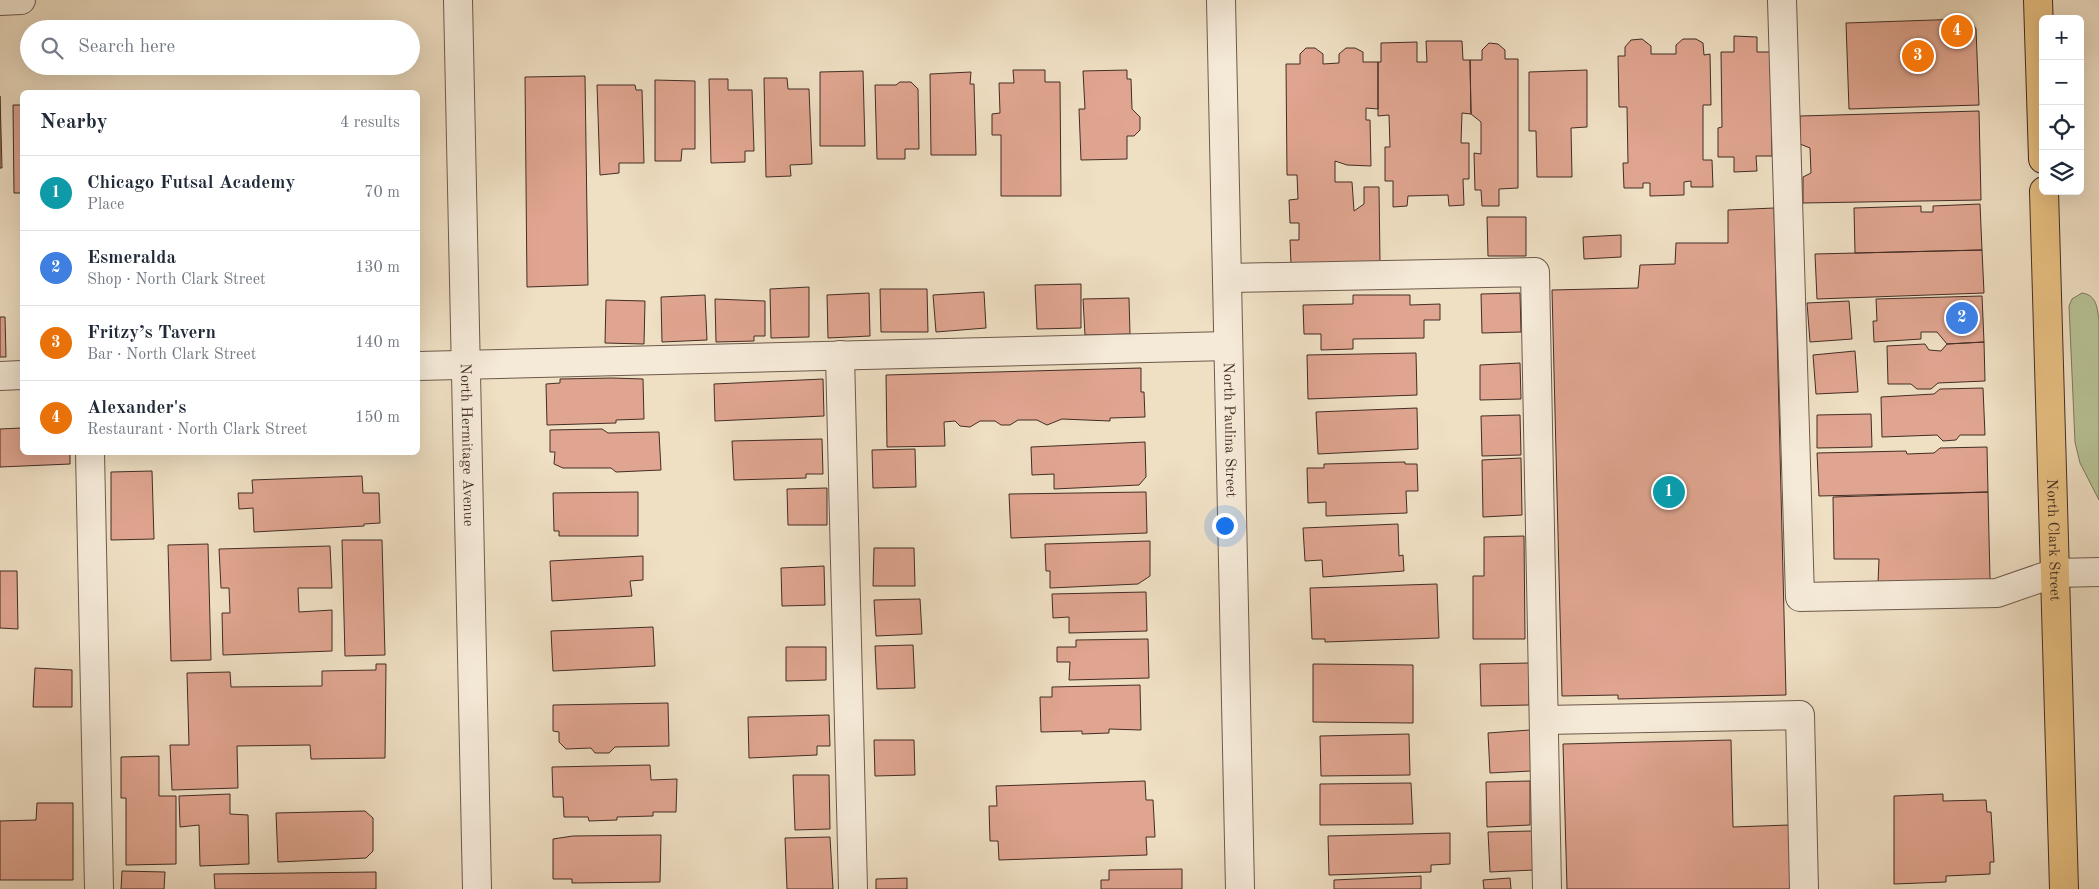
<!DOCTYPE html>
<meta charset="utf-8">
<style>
:root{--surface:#fff;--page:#f6f6f7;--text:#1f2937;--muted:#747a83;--line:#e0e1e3;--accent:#ea580c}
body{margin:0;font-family:"Old Standard TT",serif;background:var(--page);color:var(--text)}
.controls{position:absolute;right:15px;top:15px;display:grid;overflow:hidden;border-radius:8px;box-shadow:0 5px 20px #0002}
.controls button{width:45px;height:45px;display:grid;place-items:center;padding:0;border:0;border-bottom:1px solid var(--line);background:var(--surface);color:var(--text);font:25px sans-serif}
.you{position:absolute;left:1224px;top:525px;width:18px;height:18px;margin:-12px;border:4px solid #fff;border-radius:50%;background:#1a73e8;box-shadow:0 0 0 8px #1a73e833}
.badge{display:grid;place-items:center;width:32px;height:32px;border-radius:50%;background:var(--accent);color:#fff;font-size:16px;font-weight:700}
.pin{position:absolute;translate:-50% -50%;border:2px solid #fff;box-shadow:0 1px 5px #0006}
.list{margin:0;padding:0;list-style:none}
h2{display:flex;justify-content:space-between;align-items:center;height:65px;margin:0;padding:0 20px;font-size:21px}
h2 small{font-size:16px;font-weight:400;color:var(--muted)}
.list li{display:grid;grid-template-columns:32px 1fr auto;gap:15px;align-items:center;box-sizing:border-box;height:75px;padding:0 20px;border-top:1px solid var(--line)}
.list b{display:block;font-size:19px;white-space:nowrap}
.list p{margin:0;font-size:16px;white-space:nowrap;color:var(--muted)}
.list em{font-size:16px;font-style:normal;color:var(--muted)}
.icon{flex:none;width:28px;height:28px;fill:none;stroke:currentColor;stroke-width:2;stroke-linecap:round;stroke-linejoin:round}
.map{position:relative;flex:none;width:2099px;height:889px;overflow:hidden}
.search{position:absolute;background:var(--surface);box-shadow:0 5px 20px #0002;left:20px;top:20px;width:400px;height:55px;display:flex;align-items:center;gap:12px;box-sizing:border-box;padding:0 18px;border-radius:28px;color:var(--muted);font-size:19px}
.panel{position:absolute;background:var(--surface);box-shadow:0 5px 20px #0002;left:20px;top:90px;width:400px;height:365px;border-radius:8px}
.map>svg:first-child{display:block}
</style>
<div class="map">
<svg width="2099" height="889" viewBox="0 0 2099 889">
<rect width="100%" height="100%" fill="#efdfc3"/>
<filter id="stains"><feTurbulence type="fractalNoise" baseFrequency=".004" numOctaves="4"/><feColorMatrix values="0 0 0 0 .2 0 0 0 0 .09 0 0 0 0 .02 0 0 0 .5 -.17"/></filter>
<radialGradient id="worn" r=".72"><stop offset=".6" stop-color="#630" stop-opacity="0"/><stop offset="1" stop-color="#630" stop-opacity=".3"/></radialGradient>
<!-- green -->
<path fill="#b7c295" stroke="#7d785c" d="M2082,293C2097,295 2097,308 2099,320V500L2080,463L2075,442L2069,306L2072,299Z"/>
<!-- building -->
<path fill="#e0a590" stroke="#432d24" d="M1963,19L1971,21L1976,29L1979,105L1849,109L1846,23Z
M1734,36L1757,37V52H1770L1772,156H1756L1757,171L1734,172V157H1718V128L1722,127L1721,52H1734Z
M1642,39L1651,46V54H1676V45L1683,39H1696L1703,43L1704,55L1710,54L1711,105H1703V160H1712L1713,187H1691V181L1684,182V195L1650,196V183H1643V188H1624L1623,163H1628L1627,107H1619L1618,56H1625V47L1631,40Z
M1426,41H1462L1463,60H1470L1471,114L1462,113L1461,143H1469V179H1463L1464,205L1449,206L1448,195L1408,196L1407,206L1393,207V181H1385V147H1390L1389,115L1378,116V62H1381V43L1417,42V62H1427Z
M1489,43L1498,44L1505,50V59H1518V188L1499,189V206H1482L1481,190H1475L1474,153L1481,154V122L1471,114L1470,60H1482V50Z
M1306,48H1315L1323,54V64L1339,63V54L1346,48H1355L1363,52V62H1378V109L1366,108V120H1370L1371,166L1347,165L1335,161V182H1352L1354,211L1364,204V187H1379L1380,263L1291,264L1290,240H1299V223H1290L1289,200L1298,199L1297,175H1287L1286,64H1300V54Z
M1013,70H1045V82H1060L1061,196H1001V135H992V114L1000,113L999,83H1014Z
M1127,70V79H1131L1132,109L1140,117V130L1134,136H1127V159L1081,160L1079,109H1085L1083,71Z
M1587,70V127L1571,128L1572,177H1537L1536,131H1529V72Z
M863,71L865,146H820V72Z
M971,72L970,84H974L976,155H931L930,74Z
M585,76L588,285L527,287L525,77Z
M764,78H787L788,89H809L812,164L790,165L791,176L766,177Z
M709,79H728V90H752L754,151H745V162L711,163Z
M655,80L695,81V149H682L681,161H655Z
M900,82H911L918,89L919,149H905V159H877L875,85H896Z
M597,85H635L636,90H642L644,163H619V173L600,175Z
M236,91H275V92H236Z
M0,96L2,168H0Z
M13,105H22V193H14Z
M1979,111L1981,200L1803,203V177L1811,173L1810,148L1800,144V116Z
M1980,204L1982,250L1855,253L1854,208L1921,206V212H1933V206Z
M1774,208L1786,695L1618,699V695L1562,696L1552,290L1638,288L1640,265L1675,264L1676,243H1728V210Z
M1487,217H1526V256H1488Z
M1621,235V257L1584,259L1583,237Z
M1982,250L1984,293L1817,299L1815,254Z
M1081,284V328L1037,329L1035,285Z
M809,287V337L771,338L770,289Z
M880,289H927L928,332H881Z
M984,292L986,328L936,332L933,295Z
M869,293L870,336L828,338L827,295Z
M1520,293L1521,332L1482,333L1481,294Z
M705,295L707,340L662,342L661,297Z
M1353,295H1410V305L1440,304V320H1424V338L1353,339V349L1321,350V334H1304L1303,305L1353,304Z
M1982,296L1984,342L1947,344L1937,332H1921V339L1874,342L1873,321H1877L1876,299Z
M1129,298L1130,334L1085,335L1083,299Z
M715,299L765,301V336H754V341L716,342Z
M606,300L645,301L644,344L605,343Z
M1849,301L1852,339L1810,342L1807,303Z
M0,317H5L6,357H0Z
M1984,342L1985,381L1938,383L1931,389H1917L1911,384H1888L1887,346L1925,344L1929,350L1941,351L1947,344Z
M1855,351L1858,392L1816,394L1813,355Z
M1416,353L1417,395L1308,399L1307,355Z
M1520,363L1521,399L1480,400V365Z
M1141,368V392H1144L1145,417L1110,418V421L1062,419L1047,425L1037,420H1018L1010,425H1001L995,421H980L970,427L960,426L955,421L944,422L945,446L887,447L886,375Z
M612,378L643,379L644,419L616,420V423L547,425L546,384L560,383V379Z
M823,379L824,416L715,421L714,384Z
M1983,388L1985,435H1960L1956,440L1943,441L1937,435L1882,437L1881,397L1934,394L1940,389Z
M1417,408L1418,449L1318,454L1316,412Z
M1871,414L1872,447L1817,448V415Z
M1520,415L1521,455L1482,456L1481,416Z
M22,428V452H70V464L0,467V429Z
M602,429L608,433L659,432L661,470L616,472L611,468H563L554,464L555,452H550V430Z
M822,439L823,474H806V478L734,480L732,441Z
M1145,442L1146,477L1139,485L1054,489V474L1032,475L1031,447Z
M1987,447L1988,492L1819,496L1817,453L1906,451L1907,454L1934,453L1940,448Z
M915,449L916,487L873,488L872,450Z
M1521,458L1522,515L1483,517L1482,460Z
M1405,462V464H1417L1418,491H1406L1407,513L1326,516V502L1308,503L1307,468H1324V464Z
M152,471L154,539L111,540V472Z
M362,476L363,493H379L380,523L364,524V526L254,532L253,508L239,509L238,493H253L252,480Z
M827,488V525H788L787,489Z
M638,492V536H559V531H554L553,493Z
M1146,492L1147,533L1011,538L1009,494Z
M1988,492L1990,580L1878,583L1879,559H1834L1833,497Z
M1398,524L1399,556L1403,555L1404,571L1323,577L1322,560L1305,561L1303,528Z
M1524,536L1525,639H1473V576H1484V537Z
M342,540H382L385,655L345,656Z
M1150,541V576L1138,584L1050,588V571H1046L1045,544Z
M208,544L211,660L171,661L168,545Z
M330,546L332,588H298L299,612L332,610V651L223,655L222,613H230L229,588H221L219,549Z
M874,548H914L915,586H873Z
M643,556V580L630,581L632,596L552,601L550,561Z
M824,566L825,605L782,606L781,568Z
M0,571H17L18,629L0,628Z
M1437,584L1439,638L1325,642V639H1312L1310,588Z
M1146,592L1147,631L1069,633V617L1053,618L1052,594Z
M920,599L922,634L876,636L874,600Z
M653,627L655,666L553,671L551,631Z
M1148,639L1149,678L1069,680L1070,662H1057V647H1076V640Z
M913,645L915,688L877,689L875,646Z
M786,647H826V680L786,681Z
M1529,663V705L1481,706L1480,664Z
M376,664H386L385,758L311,759L310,745L237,746L238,788L172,790L170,745H189L187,673L230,672L231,687L322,686V671L376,670Z
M1313,664L1413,665V723L1313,722Z
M35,668L72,670V707H33Z
M1140,685L1141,730L1109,729V733L1082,734V731L1041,732L1040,697H1052V687Z
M668,703L669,746L615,747L609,753H595L591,748L566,749L559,742V732L553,731V705Z
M829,715L830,746H817V755L749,758L748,717Z
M1530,730L1531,771L1490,773L1488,733Z
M1409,734L1410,775L1321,776L1320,736Z
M874,740H914L915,775L875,776Z
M1731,740L1733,827L1789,825L1791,889H1567L1563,744Z
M159,756V796H176V864L126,865V798H121V757Z
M650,765L651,780L677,779L676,812H653V816L617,817V820L589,821L588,817H564L563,797H553L552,767Z
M793,775H829L830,829L795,830Z
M1145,781L1146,800H1153L1155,837H1146L1147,855L999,860L998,841H990L989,806H997L996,786Z
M1530,781V825L1487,827L1486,782Z
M1411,783L1413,824L1320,825V784Z
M230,794V814L248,815L249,864L200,866L199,825L180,827L179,796Z
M1943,794V801L1986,800L1987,812H1991L1994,862H1990V874L1946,876V882L1894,884V796Z
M37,803H73V880H0V821L36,820Z
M365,811L373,818V851L366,858L278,862L276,813Z
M1533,831L1534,870L1490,872L1488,832Z
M1450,833V864L1431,865V872L1329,875L1328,836Z
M661,835L660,882L572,883V879H553V839L573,836Z
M830,837L833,889H787L785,838Z
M1182,869V889H1101V880H1109V870Z
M122,871L165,872L164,889H121Z
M376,872V889H215L214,874Z
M1421,876V889H1334V880Z
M907,878V889H876V879Z
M1510,878L1511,889H1484L1483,880Z"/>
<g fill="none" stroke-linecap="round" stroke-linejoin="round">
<defs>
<g id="minor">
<path id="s1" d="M458,0L477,889"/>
<path id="s2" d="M1221,0L1240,889"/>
<path d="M1782,0L1800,597L1997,593L2055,573L2099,572"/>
<path d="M0,1L21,0"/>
<path d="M1227,278L1535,272L1547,889"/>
<path d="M840,355L853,889"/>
<path d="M418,366L1228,346"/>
<path d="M0,376L22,375"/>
<path d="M90,452L99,889"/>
<path d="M1544,720L1800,715L1804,889"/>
</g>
<g id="major">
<path d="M2038,0L2043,159"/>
<path id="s3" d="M2044,191L2064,889"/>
</g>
</defs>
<!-- minor casing -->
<use href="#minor" stroke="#6e5a4c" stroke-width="30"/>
<!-- major casing -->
<use href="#major" stroke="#432d24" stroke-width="30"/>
<!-- minor -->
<use href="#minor" stroke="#f5ead8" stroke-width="28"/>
<!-- major -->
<use href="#major" stroke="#e8c082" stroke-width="28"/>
</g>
<g text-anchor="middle" stroke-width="4" stroke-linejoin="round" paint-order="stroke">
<!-- street labels -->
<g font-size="15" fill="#432d24" stroke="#f5ead8">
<text dy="5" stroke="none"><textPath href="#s2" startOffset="430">North Paulina Street</textPath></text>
<text dy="5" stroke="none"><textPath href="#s1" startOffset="445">North Hermitage Avenue</textPath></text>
<text dy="5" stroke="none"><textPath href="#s3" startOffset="349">North Clark Street</textPath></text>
</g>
</g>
<rect width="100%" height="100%" filter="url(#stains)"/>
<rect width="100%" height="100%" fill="url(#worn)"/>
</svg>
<div class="controls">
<button>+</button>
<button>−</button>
<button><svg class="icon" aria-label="locate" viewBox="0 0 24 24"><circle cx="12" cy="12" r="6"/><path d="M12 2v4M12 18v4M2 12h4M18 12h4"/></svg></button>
<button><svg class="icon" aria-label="layers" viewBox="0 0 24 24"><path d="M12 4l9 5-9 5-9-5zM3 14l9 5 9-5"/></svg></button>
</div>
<div class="you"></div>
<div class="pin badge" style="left:1669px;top:492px;background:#0f9aa8">1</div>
<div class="pin badge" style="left:1962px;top:318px;background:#3f7fe0">2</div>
<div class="pin badge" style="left:1918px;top:56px;background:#e8710a">3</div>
<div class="pin badge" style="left:1957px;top:31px;background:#e8710a">4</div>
<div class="search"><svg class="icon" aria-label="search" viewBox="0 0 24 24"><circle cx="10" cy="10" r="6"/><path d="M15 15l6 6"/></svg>Search here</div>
<section class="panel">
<h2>Nearby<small>4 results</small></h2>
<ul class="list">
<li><span class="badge" style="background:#0f9aa8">1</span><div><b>Chicago Futsal Academy</b><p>Place</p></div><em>70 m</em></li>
<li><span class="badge" style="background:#3f7fe0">2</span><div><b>Esmeralda</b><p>Shop · North Clark Street</p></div><em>130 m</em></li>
<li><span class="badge" style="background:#e8710a">3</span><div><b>Fritzy’s Tavern</b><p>Bar · North Clark Street</p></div><em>140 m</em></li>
<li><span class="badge" style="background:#e8710a">4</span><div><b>Alexander's</b><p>Restaurant · North Clark Street</p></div><em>150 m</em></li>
</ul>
</section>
</div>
